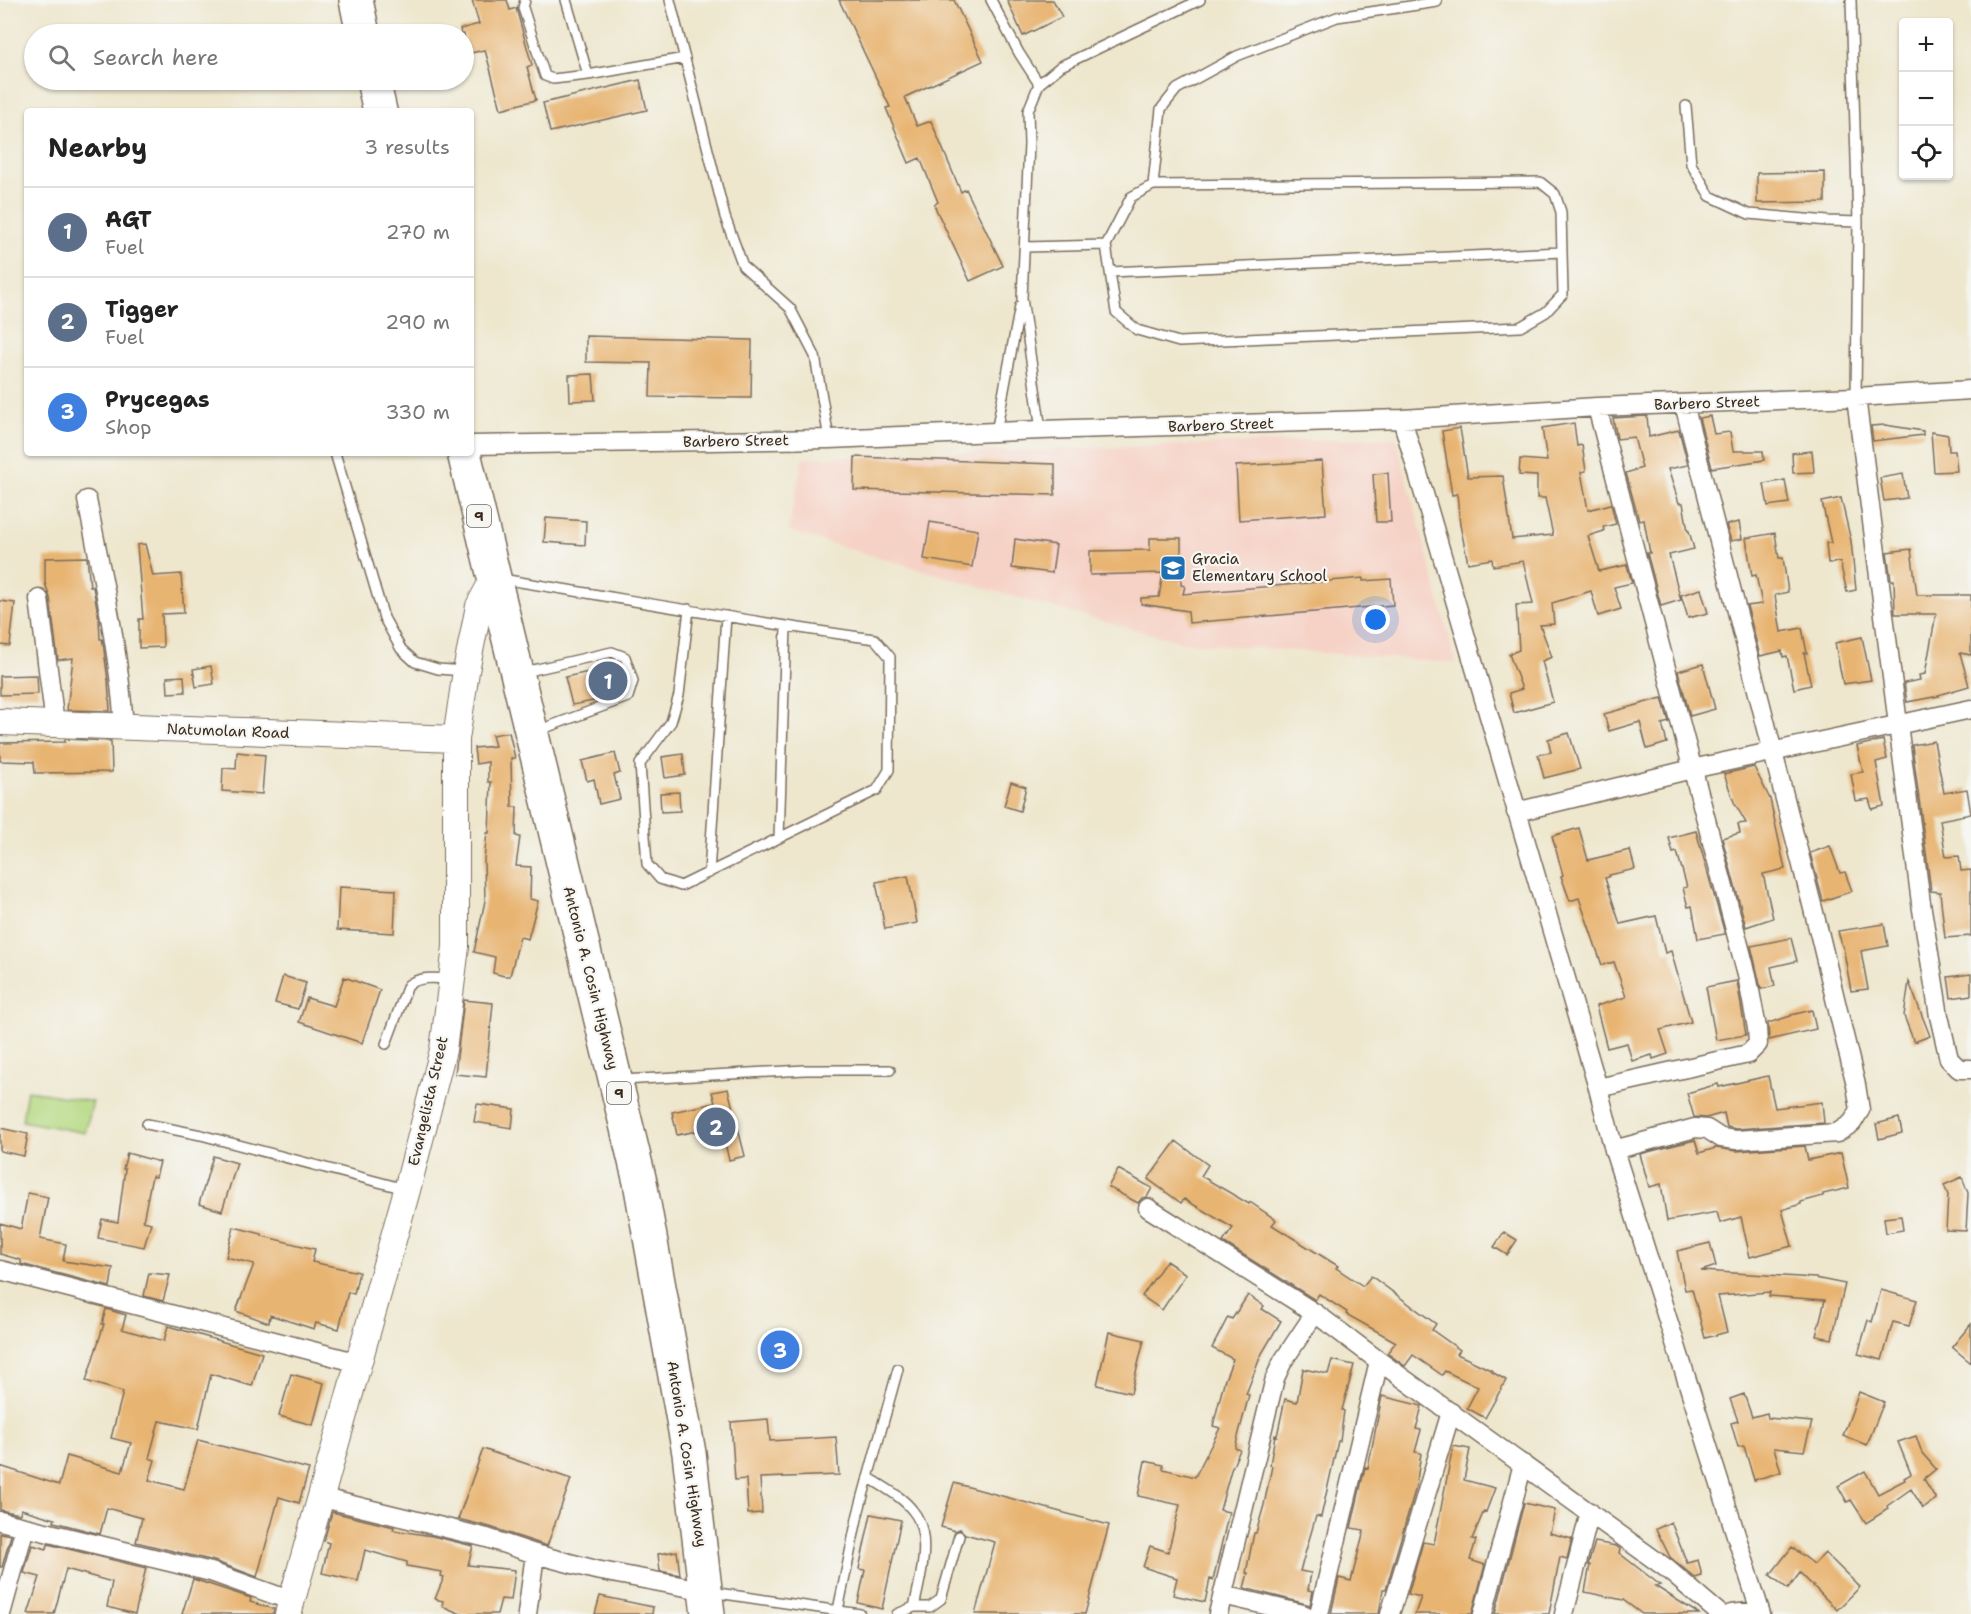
<!DOCTYPE html>
<meta charset="utf-8">
<style>
:root{--surface:#fff;--page:#f6f6f6;--text:#222;--muted:#767676;--line:#e0e0e0;--accent:#1f6fb2}
body{margin:0;font-family:"Shantell Sans",sans-serif;background:var(--page);color:var(--text)}
.controls{position:absolute;right:18px;top:18px;display:grid;overflow:hidden;border-radius:6px;box-shadow:0 2px 4px #0004}
.controls button{width:54px;height:54px;display:grid;place-items:center;padding:0;border:0;border-bottom:2px solid var(--line);background:var(--surface);color:var(--text);font:30px sans-serif}
.you{position:absolute;left:1376px;top:620px;width:21px;height:21px;margin:-15px;border:4px solid #fff;border-radius:50%;background:#1a73e8;box-shadow:0 0 0 9px #1a73e833}
.badge{display:grid;place-items:center;width:39px;height:39px;border-radius:50%;background:var(--accent);color:#fff;font-size:20px;font-weight:700}
.pin{position:absolute;translate:-50% -50%;border:3px solid #fff;box-shadow:0 2px 6px #0006}
.list{margin:0;padding:0;list-style:none}
h2{display:flex;justify-content:space-between;align-items:center;height:78px;margin:0;padding:0 24px;font-size:26px}
h2 small{font-size:20px;font-weight:400;color:var(--muted)}
.list li{display:grid;grid-template-columns:39px 1fr auto;gap:18px;align-items:center;box-sizing:border-box;height:90px;padding:0 24px;border-top:2px solid var(--line)}
.list b{display:block;font-size:22px;white-space:nowrap}
.list p{margin:0;font-size:20px;white-space:nowrap;color:var(--muted)}
.list em{font-size:20px;font-style:normal;color:var(--muted)}
.icon{flex:none;width:33px;height:33px;fill:none;stroke:currentColor;stroke-width:2;stroke-linecap:round;stroke-linejoin:round}
.map{position:relative;flex:none;width:1971px;height:1614px;overflow:hidden}
.search{position:absolute;background:var(--surface);box-shadow:0 2px 4px #0004;left:24px;top:24px;width:450px;height:66px;display:flex;align-items:center;gap:15px;box-sizing:border-box;padding:0 21px;border-radius:33px;color:var(--muted);font-size:22px}
.panel{position:absolute;background:var(--surface);box-shadow:0 2px 4px #0004;left:24px;top:108px;width:450px;height:348px;border-radius:6px}
.map>svg:first-child{display:block}
</style>
<div class="map">
<svg width="1971" height="1614" viewBox="0 0 1971 1614">
<rect width="100%" height="100%" fill="#f6f6f2"/>
<filter id="ink" filterUnits="userSpaceOnUse"><feTurbulence type="fractalNoise" baseFrequency=".0167" numOctaves="2"/><feDisplacementMap in="SourceGraphic" scale="12" xChannelSelector="R" yChannelSelector="G"/><feConvolveMatrix kernelMatrix="1 2 1 2 8 2 1 2 1" color-interpolation-filters="sRGB"/></filter>
<filter id="wash" filterUnits="userSpaceOnUse"><feTurbulence type="fractalNoise" baseFrequency=".008" numOctaves="4" result="noise"/><feDisplacementMap in="SourceGraphic" scale="24" xChannelSelector="R" yChannelSelector="G"/><feGaussianBlur stdDeviation="1.35" result="paint"/><feColorMatrix in="noise" values="0 0 0 0 0 0 0 0 0 0 0 0 0 0 0 0 0 1.4 0 .05"/><feComposite in="paint" operator="in"/></filter>
<g filter="url(#wash)">
<rect width="100%" height="100%" fill="#eee7ce"/>
<!-- built -->
<path fill="#f6d1c5" d="M1396,438L1456,663L1182,642L1043,605L788,531L803,458Z"/>
<!-- green -->
<path fill="#b5d982" stroke="#788250" stroke-width="1.5" d="M27,1090L93,1102L85,1133L22,1121Z"/>
<g id="blocks">
<!-- building -->
<path fill="#e8b471" d="M472,0H507L510,10L516,8L532,65L527,67L536,100L501,109L485,50L466,54L464,34H461L460,29L479,24Z
M839,0H954L983,61L905,97L917,126L931,121L961,192L966,189L1003,266L970,281L934,205L938,202L920,158L909,163L886,108L890,107Z
M1007,0H1053L1062,17L1023,36Z
M640,80L647,110L550,132L543,103Z
M1825,172V202L1757,203V173Z
M586,336L752,340L751,398L650,397L651,363L586,362Z
M593,374L595,400L570,401L569,375Z
M1647,416L1649,437L1679,430L1688,465L1668,469L1679,503H1683L1688,531H1689L1694,549L1669,555L1681,600L1661,606L1647,553H1650L1644,520L1639,521L1626,473L1642,468L1634,437L1617,439L1613,418Z
M1710,416L1714,434L1730,432L1733,451H1763L1764,460L1712,468L1699,418Z
M1574,423L1577,446L1582,445L1586,471L1581,472L1588,510L1611,504L1616,524L1603,527L1604,531L1588,536L1599,571L1627,565L1632,583L1614,587L1621,609L1598,616L1591,591L1552,603L1554,624L1540,625L1552,657L1542,661L1553,702L1514,713L1509,693L1522,689L1509,654L1519,650L1516,605L1533,604L1523,561L1493,566L1492,559L1468,563L1460,525L1457,494L1452,495L1442,431L1460,428L1468,477L1503,476L1512,539L1553,535L1545,498H1537V476L1519,475L1520,459L1547,461L1542,428Z
M1885,425L1923,431V435L1873,441L1871,426Z
M1931,432L1948,435L1949,451H1955L1957,471L1934,472Z
M1812,451L1814,472L1793,473L1792,453Z
M855,457L1055,464V495L854,490Z
M1322,461L1326,514L1239,520L1236,466Z
M1388,473L1391,522H1376L1373,474Z
M1903,474L1907,498L1884,501L1880,478Z
M1785,480L1789,503L1768,506L1764,484Z
M1841,498L1851,541L1856,590L1847,592L1840,562L1828,563L1826,543H1831L1822,502Z
M546,518L586,521L585,545L544,542Z
M930,522L978,530L972,567L924,559Z
M1739,522L1742,539L1731,541L1726,525Z
M1775,533L1779,558H1783L1788,592L1775,595L1781,632L1802,628L1807,653H1804L1811,685L1794,689L1787,656L1783,657L1782,651L1760,656L1747,606L1762,604L1756,575L1752,576L1746,538Z
M1150,538H1181V585L1185,586L1183,594L1363,578V581L1391,579L1393,605L1189,623L1188,611L1141,604V598L1159,597L1163,573L1090,575V551L1150,550Z
M1015,539L1056,545L1052,573L1012,568Z
M145,544L153,576L181,574L184,613L162,614L163,647L139,648V619H143L137,545Z
M1911,549L1917,595H1971V655L1960,653L1969,686L1938,695L1939,696L1907,702L1904,683L1920,680L1919,675L1925,674L1936,614H1895L1894,580H1891L1887,552Z
M87,557L90,587H93L99,619L100,639H102L103,643L108,681L110,711L67,710L73,658L58,660L50,598L45,583V558Z
M1701,589L1708,613L1688,618L1681,595Z
M0,601L15,603L10,646L0,645Z
M1862,637L1871,680L1843,684L1835,643Z
M1703,664L1715,709L1690,716L1678,671Z
M211,666L214,684L196,687L193,669Z
M613,667L618,693L604,699L572,705L565,677Z
M37,675L38,694L0,695V676Z
M184,676L185,692L168,693L167,677Z
M1662,698L1669,722L1662,724L1667,743L1647,749L1640,722L1609,731L1604,714Z
M509,732L515,758H511L512,807H517L516,836L520,837L516,866L531,867L530,899L538,901L528,939L520,937L510,976H504L493,973L495,957L474,952L485,901L484,860L487,833H489L491,782H488V762L476,764L474,748L495,746L492,735Z
M1569,733L1580,769L1544,778L1538,755L1551,752L1548,739Z
M65,739L111,741L112,772L35,773L34,762L0,761V743L65,742Z
M1883,740L1887,759L1876,762L1884,806L1872,809L1869,799L1856,801L1851,774L1863,772L1857,746Z
M1934,741L1944,793L1967,789L1971,814L1940,820L1946,857L1959,856L1961,871L1971,870V936L1945,938L1940,892L1931,891L1912,745Z
M237,752L265,755L262,794L222,791L223,768L236,769Z
M615,753L620,773L614,775L620,799L599,804L594,779L587,781L582,761Z
M683,754L685,775L665,778L662,757Z
M1754,767L1770,799L1785,869L1763,874L1773,918L1746,927L1722,838L1740,833L1738,824L1746,823L1734,802L1724,774Z
M1011,782L1026,787L1020,811L1004,806Z
M679,792L680,811L661,812L660,793Z
M1579,828L1588,860L1630,850L1635,869L1609,875V877L1605,878L1620,924L1656,916L1665,953L1671,951L1691,1022L1660,1030L1668,1054L1653,1059L1652,1055L1632,1061L1627,1043L1607,1048L1596,1006L1626,997L1614,962L1602,965L1579,898L1570,901L1561,876L1563,875L1552,836Z
M1696,831L1725,934L1698,939L1692,906L1688,907L1683,888L1687,887L1677,852L1673,853L1669,838Z
M1830,846L1840,873L1845,872L1852,891L1823,901L1810,853Z
M908,876L917,923L885,929L876,882Z
M339,887L396,890L394,933L337,930Z
M1884,924L1888,946L1861,951L1868,989L1851,991L1843,946H1842L1838,931Z
M1791,938L1797,961L1771,967L1775,986L1761,989L1751,946Z
M1971,974V995L1951,998L1948,977Z
M283,976L306,983L298,1009L275,1003Z
M344,977L380,990L362,1043L299,1022L307,998L334,1006Z
M1737,981L1746,1035L1716,1040L1706,987Z
M1909,982L1930,1036L1914,1042L1904,1016Z
M464,1000L493,1003L486,1077L455,1074Z
M1812,1010L1816,1029L1769,1040L1768,1023L1791,1016V1015Z
M1768,1076L1775,1108L1822,1102L1824,1123L1736,1129L1727,1127L1724,1113L1706,1118L1694,1117L1687,1093L1718,1084L1719,1087Z
M728,1089L745,1156L729,1160L721,1126L677,1135L672,1112L715,1103L712,1092Z
M477,1104L514,1109L512,1128L474,1122Z
M1899,1118L1902,1133L1879,1139L1876,1124Z
M0,1128L28,1134L24,1156L0,1151Z
M1695,1140L1699,1153L1716,1148L1737,1151L1805,1146L1808,1160L1841,1153L1849,1188L1823,1194V1196L1801,1202V1204L1782,1210L1792,1246L1750,1257L1741,1217L1720,1223L1717,1212L1667,1221L1661,1184L1649,1187L1640,1154Z
M1176,1141L1208,1165L1201,1176L1249,1204L1250,1202L1276,1220L1272,1225L1338,1266L1336,1268L1363,1286L1371,1276L1436,1324L1432,1330L1460,1350L1457,1354L1493,1371L1492,1372L1506,1380L1485,1418L1467,1408L1478,1387L1445,1371L1442,1375L1413,1355L1405,1366L1387,1353L1396,1342L1346,1314L1347,1312L1319,1294L1315,1300L1223,1242L1233,1228L1184,1199L1181,1203L1148,1179Z
M127,1153L160,1162L156,1177L152,1176L143,1221L151,1223L144,1247L98,1238L102,1219L118,1222L125,1169H123Z
M213,1156L237,1163L222,1211L199,1204Z
M1118,1169L1152,1188L1147,1197L1142,1198L1138,1203L1108,1187Z
M1962,1177L1968,1193L1966,1231L1946,1230L1948,1195L1944,1185Z
M28,1193L48,1197L40,1239L66,1244L63,1261L113,1268L110,1287L21,1264V1260L0,1254V1223L21,1229Z
M1901,1216L1903,1230L1886,1233L1884,1218Z
M234,1227L262,1234V1236L315,1249L312,1262L359,1272L354,1294L348,1292L339,1329L316,1323L314,1329L270,1315L269,1323L236,1311L254,1264L226,1257Z
M1504,1232L1517,1240L1507,1255L1494,1247Z
M1710,1243L1716,1266L1701,1271L1815,1278L1845,1284L1832,1339L1816,1336L1825,1300L1769,1296L1770,1292L1718,1296L1727,1332L1705,1338L1692,1289L1685,1290L1677,1251Z
M1166,1261L1186,1274L1162,1310L1142,1296Z
M149,1273L170,1275L163,1301L144,1296Z
M1881,1290L1917,1300L1909,1326L1893,1322L1882,1360L1858,1354L1868,1320L1872,1322Z
M1248,1295L1264,1306L1262,1309L1281,1321L1261,1355L1246,1394L1249,1395L1235,1448L1240,1450L1231,1470L1220,1510L1229,1512L1213,1580L1210,1579L1205,1602L1173,1595L1177,1578L1143,1567L1150,1546L1168,1552L1180,1505L1138,1496L1145,1461L1163,1465V1469L1195,1477L1220,1428L1213,1426L1224,1382L1233,1359L1212,1348L1228,1317L1232,1319Z
M106,1309L126,1315L122,1329L164,1341L168,1326L262,1353L252,1386L211,1374L198,1429L159,1421L149,1458L155,1460L149,1480L184,1489L198,1440L309,1469L299,1503L279,1497L257,1577L214,1561L136,1542L142,1518L107,1508L100,1534L54,1522L55,1519L21,1509L20,1514L0,1510V1466L59,1485L67,1456L122,1472L131,1443L111,1438L123,1392L86,1381L104,1324H102Z
M1971,1324V1363L1952,1347Z
M1109,1332L1144,1340L1131,1393L1097,1385Z
M775,1340L801,1346L797,1362L772,1357Z
M1332,1360L1354,1365L1342,1410L1344,1411L1340,1441H1338L1321,1517L1316,1516L1300,1571L1311,1573L1308,1590L1313,1591L1310,1605L1244,1588L1248,1573H1246L1254,1533H1256L1264,1505L1272,1466L1270,1465L1275,1435L1277,1436L1285,1399L1297,1402L1303,1369L1328,1374Z
M291,1374L324,1383L313,1425L279,1416Z
M1859,1392L1884,1402L1867,1445L1843,1436Z
M1744,1394L1752,1417L1767,1413L1768,1418L1812,1422L1804,1451L1774,1448L1781,1472L1754,1480L1744,1446L1738,1447L1731,1423L1738,1421L1730,1399Z
M1382,1396L1422,1406L1416,1429L1421,1430L1415,1452L1421,1453L1416,1487L1386,1589H1383L1379,1614H1331L1339,1578L1351,1581L1364,1530L1351,1528L1365,1467L1368,1468Z
M768,1419L770,1441L836,1437L839,1475L760,1478L762,1513L748,1514L746,1479L735,1480L731,1422Z
M1916,1436L1922,1453L1936,1469L1924,1479L1936,1499L1923,1508L1911,1489L1887,1506L1888,1509L1866,1523L1851,1500L1847,1502L1838,1486L1865,1471L1878,1494L1905,1480L1904,1478L1911,1474L1898,1442Z
M1453,1446L1470,1449L1464,1480L1495,1488L1486,1512L1484,1511L1472,1539L1476,1540L1470,1560L1485,1565L1472,1614H1415L1421,1597L1408,1594L1423,1542L1434,1544Z
M483,1449L571,1479L547,1546L490,1527L458,1519Z
M954,1483L1109,1525L1085,1614H975L995,1542L965,1534L960,1529L955,1531L941,1527Z
M1524,1503L1555,1510L1550,1533L1572,1539L1567,1559L1560,1557L1549,1614H1495Z
M332,1512L394,1527L393,1530L432,1536L473,1546L468,1565L515,1570L511,1600L501,1599L497,1614H461L442,1606L443,1601L435,1599L444,1577L441,1576L442,1572L407,1566V1562L365,1550L358,1581L322,1573L329,1543L324,1541Z
M871,1514L901,1520L882,1609L858,1603L865,1570L859,1569Z
M1671,1522L1687,1563L1698,1560L1702,1576L1695,1578L1670,1557L1656,1529Z
M0,1533L11,1535L2,1567H0Z
M1595,1542L1616,1546L1620,1549L1619,1553L1660,1585L1655,1586L1699,1614H1642L1623,1600L1585,1592L1590,1565H1588Z
M48,1544L146,1568L135,1614L107,1607L112,1582L66,1569L54,1614H28L40,1577L24,1573L32,1545L47,1549Z
M1792,1547L1814,1564L1825,1553L1860,1587L1837,1610L1800,1573L1788,1589L1770,1575Z
M677,1551L680,1575L660,1571L658,1554Z
M193,1579L251,1598L250,1602L274,1609L273,1614H182Z
M600,1596L653,1607L652,1614H595Z"/>
</g>
</g>
<g filter="url(#ink)">
<use href="#blocks" fill-opacity="0" stroke="#7a6c5c" stroke-width="1.5"/>
<g fill="none" stroke-linecap="round" stroke-linejoin="round">
<defs>
<path id="lane" d="M525,0L523,8L545,76L553,79L588,75
M566,0L588,75L685,58
M670,0L725,217L743,266L790,308L815,356L829,439
M991,0L1019,53L1039,84
M1851,0L1858,222L1856,397
M1686,106L1691,164L1710,196L1749,214L1828,221L1858,222
M1540,182L1555,194L1561,212L1563,294L1546,312L1520,327L1179,342L1137,330L1116,312L1106,245L1131,197L1153,185Z
M1153,185L1161,109L1177,89L1237,56L1337,17L1437,2
M1025,247L1106,245
M1110,272L1562,252
M1041,430L1022,298L1029,144L1028,111L1039,84L1061,66L1200,0
M996,432L1020,306
M335,453L384,618L401,649L415,662L438,669L464,671
M501,579C626,599 750,622 875,639L890,657L889,770L877,790L681,886L660,879L647,864L640,764L671,722L679,695L689,609
M524,672L612,652L625,657L633,681L628,697L537,731
M779,838L786,627
M709,873L726,616
M386,1044L408,985C420,976 435,978 450,979
M622,1080L805,1070H890
M147,1124L201,1135L405,1189
M868,1477C883,1487 902,1496 913,1511C933,1535 920,1580 914,1607L897,1614
M711,1592L860,1614
M914,1607H930L941,1599L959,1536
M838,1610L858,1514L898,1369"/>
<path id="street" d="M1856,397L1921,903L1939,1016L1949,1059L1959,1069H1971
M1597,407L1747,975L1757,1028L1758,1044L1748,1054L1598,1088
M1402,419L1598,1088L1614,1150L1761,1614
M471,445L829,439L1041,430L1402,419L1597,407L1856,397L1971,390
M87,500C102,576 119,650 124,727
M39,599L55,724
M1516,812L1692,769L1971,709
M1614,1150L1695,1128L1707,1129L1721,1138L1736,1140L1837,1133L1852,1123L1860,1110L1856,1085L1820,936L1684,404
M1148,1208L1315,1313L1379,1361L1666,1568L1720,1614
M0,1270L359,1363
M319,1497L487,1538L535,1554L596,1570L707,1591
M0,1521L211,1572L292,1601
M1223,1595L1303,1614
M1,1614L25,1527
M527,1614L535,1554
M1218,1614L1275,1378L1283,1361L1315,1313
M1319,1614L1379,1361
M1390,1614L1451,1412
M1483,1614L1523,1464
M1564,1614L1590,1512
M1731,1614L1759,1611"/>
<path id="secondary" d="M0,722L456,739
M288,1614L407,1190L443,1050L456,947V739L466,671L479,606L494,578"/>
<path id="highway" d="M356,0L363,34
M373,80L380,111
M464,453L640,1182L689,1453L708,1614"/>
</defs>
<!-- lane casing -->
<use href="#lane" stroke="#7a6c5c" stroke-width="12"/>
<!-- street casing -->
<use href="#street" stroke="#7a6c5c" stroke-width="21"/>
<!-- secondary casing -->
<use href="#secondary" stroke="#7a6c5c" stroke-width="28"/>
<!-- highway casing -->
<use href="#highway" stroke="#7a6c5c" stroke-width="36"/>
<!-- lane -->
<use href="#lane" stroke="#fff" stroke-width="9"/>
<!-- street -->
<use href="#street" stroke="#fff" stroke-width="18"/>
<!-- secondary -->
<use href="#secondary" stroke="#fff" stroke-width="26"/>
<!-- highway -->
<use href="#highway" stroke="#fff" stroke-width="33"/>
</g>
</g>
<!-- icons -->
<defs>
<symbol id="school-square" viewBox="-11 -11 22 22"><rect x="-9" y="-9" width="18" height="18" rx="4" fill="#1f6fb2" stroke="#f6f6f2"/><path d="M0-5L7-2L0 1L-7-2ZM-4 1L0 2.5L4 1V4Q0 6-4 4Z" fill="#fff"/></symbol>
</defs>
<g fill-rule="evenodd">
<use href="#school-square" x="1158" y="553" width="30" height="30"/>
</g>
<g text-anchor="middle" stroke-width="4.5" stroke-linejoin="round" paint-order="stroke">
<!-- shield labels -->
<g fill="#f6f6f2" stroke="#73675e" stroke-width="1.5">
<rect x="467" y="505" width="24" height="22" rx="4.5"/>
<rect x="607" y="1082" width="24" height="22" rx="4.5"/>
</g>
<g font-size="14" font-weight="bold" fill="#3b2a1e">
<text x="479" y="521">9</text>
<text x="619" y="1098">9</text>
</g>
<!-- street labels -->
<g font-size="15" fill="#3b2a1e" stroke="#f6f6f2">
<text transform="translate(1707 403) rotate(-2)" y="5">Barbero Street</text>
<text transform="translate(1221 425) rotate(-2)" y="5">Barbero Street</text>
<text transform="translate(736 441) rotate(-1)" y="5">Barbero Street</text>
<text transform="translate(228 731) rotate(2)" y="5">Natumolan Road</text>
<text transform="translate(591 978) rotate(76)" y="5">Antonio A. Cosin Highway</text>
<text transform="translate(428 1101) rotate(-77)" y="5">Evangelista Street</text>
<text transform="translate(687 1454) rotate(81)" y="5">Antonio A. Cosin Highway</text>
</g>
<!-- poi labels -->
<g font-size="15" fill="#3b2a1e" stroke="#f6f6f2" text-anchor="start">
<text x="1192" y="564">Gracia<tspan x="1192" dy="17">Elementary School</tspan></text>
</g>
</g>
</svg>
<div class="controls">
<button>+</button>
<button>−</button>
<button><svg class="icon" aria-label="locate" viewBox="0 0 24 24"><circle cx="12" cy="12" r="6"/><path d="M12 2v4M12 18v4M2 12h4M18 12h4"/></svg></button>
</div>
<div class="you"></div>
<div class="pin badge" style="left:608px;top:681px;background:#5c6f8a">1</div>
<div class="pin badge" style="left:716px;top:1127px;background:#5c6f8a">2</div>
<div class="pin badge" style="left:780px;top:1350px;background:#3f7fe0">3</div>
<div class="search"><svg class="icon" aria-label="search" viewBox="0 0 24 24"><circle cx="10" cy="10" r="6"/><path d="M15 15l6 6"/></svg>Search here</div>
<section class="panel">
<h2>Nearby<small>3 results</small></h2>
<ul class="list">
<li><span class="badge" style="background:#5c6f8a">1</span><div><b>AGT</b><p>Fuel</p></div><em>270 m</em></li>
<li><span class="badge" style="background:#5c6f8a">2</span><div><b>Tigger</b><p>Fuel</p></div><em>290 m</em></li>
<li><span class="badge" style="background:#3f7fe0">3</span><div><b>Prycegas</b><p>Shop</p></div><em>330 m</em></li>
</ul>
</section>
</div>
